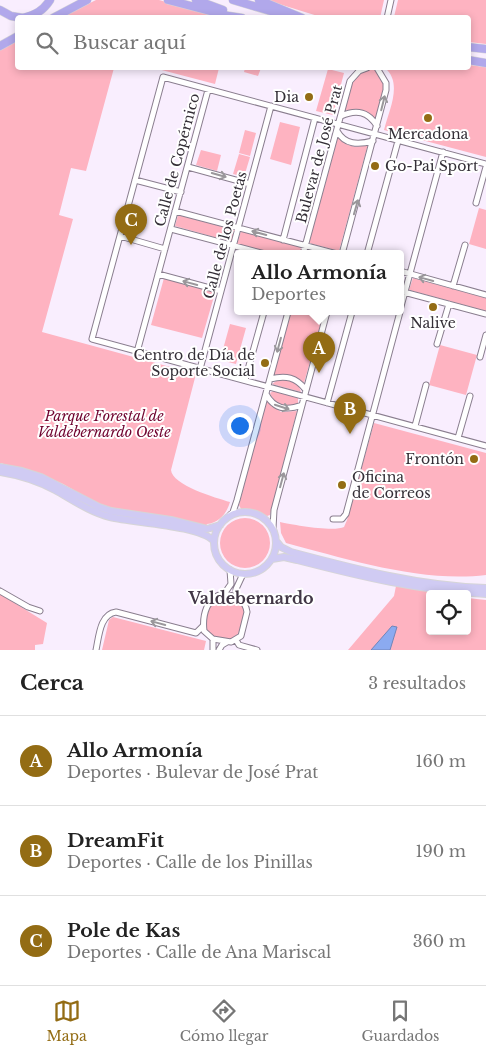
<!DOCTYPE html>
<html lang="es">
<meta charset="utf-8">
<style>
:root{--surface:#fff;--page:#f2f2f2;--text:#222;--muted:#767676;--line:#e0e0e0;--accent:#936c14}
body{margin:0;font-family:"Libre Baskerville",serif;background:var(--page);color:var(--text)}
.controls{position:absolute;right:15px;bottom:15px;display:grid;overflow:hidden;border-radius:5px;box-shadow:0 2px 8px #0003}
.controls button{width:45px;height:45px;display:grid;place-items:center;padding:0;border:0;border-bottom:1px solid var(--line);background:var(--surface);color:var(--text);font:25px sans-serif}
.you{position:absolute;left:239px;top:425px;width:18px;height:18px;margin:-12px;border:4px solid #fff;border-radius:50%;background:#1a73e8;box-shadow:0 0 0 8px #1a73e833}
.badge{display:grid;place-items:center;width:32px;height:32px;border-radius:50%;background:var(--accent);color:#fff;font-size:16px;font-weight:700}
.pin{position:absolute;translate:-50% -41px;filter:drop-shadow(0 1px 2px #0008)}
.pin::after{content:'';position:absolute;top:26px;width:18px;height:15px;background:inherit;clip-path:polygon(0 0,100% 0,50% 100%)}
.popup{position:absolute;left:234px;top:250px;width:170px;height:65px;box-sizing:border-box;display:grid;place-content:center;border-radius:5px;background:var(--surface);filter:drop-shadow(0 1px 4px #0005);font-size:16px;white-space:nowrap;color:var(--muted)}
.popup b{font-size:19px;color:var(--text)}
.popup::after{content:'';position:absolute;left:50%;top:100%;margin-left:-10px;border:10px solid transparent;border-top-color:var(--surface)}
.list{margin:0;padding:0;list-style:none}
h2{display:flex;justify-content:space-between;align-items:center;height:65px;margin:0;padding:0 20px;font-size:21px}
h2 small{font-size:16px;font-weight:400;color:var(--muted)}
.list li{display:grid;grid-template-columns:32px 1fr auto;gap:15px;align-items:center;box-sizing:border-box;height:90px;padding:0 20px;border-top:1px solid var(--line)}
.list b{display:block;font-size:19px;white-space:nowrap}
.list p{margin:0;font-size:16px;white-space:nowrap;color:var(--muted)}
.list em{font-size:16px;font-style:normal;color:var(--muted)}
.icon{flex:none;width:28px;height:28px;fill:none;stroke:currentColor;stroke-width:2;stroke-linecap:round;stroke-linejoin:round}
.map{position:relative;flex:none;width:486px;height:650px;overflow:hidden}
.search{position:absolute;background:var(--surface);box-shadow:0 2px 8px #0003;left:15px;right:15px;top:15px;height:55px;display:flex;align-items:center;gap:12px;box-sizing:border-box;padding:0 18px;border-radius:5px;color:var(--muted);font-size:19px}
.sheet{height:335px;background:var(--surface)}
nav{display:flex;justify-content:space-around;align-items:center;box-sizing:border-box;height:70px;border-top:1px solid var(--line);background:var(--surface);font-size:14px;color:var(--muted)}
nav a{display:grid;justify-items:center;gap:2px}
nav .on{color:var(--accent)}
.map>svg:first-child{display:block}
</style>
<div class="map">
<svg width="486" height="650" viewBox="0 0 486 650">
<rect width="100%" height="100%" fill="#f9eefe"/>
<!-- green -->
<path fill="#feb3c1" d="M96,0H159L221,17L60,18Z
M266,0H384L380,18L321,17Z
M398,0H486V44L469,42L468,18L394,17Z
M17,40L18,68H114L86,171L71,168L59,215L73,219L42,332L196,374L171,470C172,485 216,498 230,502C227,513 219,523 207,524L206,526L176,518L110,508L91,500L63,484L38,473L0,463V50Z
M469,65L486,67V157L384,130C389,110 403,83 385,68H468Z
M154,68H219L215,84Z
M245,68H261L258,76L244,72Z
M372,68H374L382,80L384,89L376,118L375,119C365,109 357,110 345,110L354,78L358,74Z
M328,69L344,73L333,115L316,111Z
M280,122L300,127L291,165L270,159Z
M245,130L256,133L250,156L239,153Z
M338,137C347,147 356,149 368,144L339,251L309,243Z
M201,150L221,155L217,171L196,165Z
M239,154L250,157L244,177L233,174Z
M479,208L486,210V249L469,244Z
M178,215L235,230L232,242L175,226Z
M241,231L299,246L301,249V254H274L237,244Z
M164,278L213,291L215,293L202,338L151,325Z
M413,278L486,298V311L409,290Z
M290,312H324L304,383C294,375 285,372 272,376Z
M230,324L246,328L236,364L220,360Z
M440,345L477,355L466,395L429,385Z
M279,379C289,379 298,380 301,392L272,384Z
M273,391L298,398V403L295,405C285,406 274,405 270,393Z
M266,401L281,412L297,411L270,515L267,516L251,510L241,509L239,505Z
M374,423L486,453V575C422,583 347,559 286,543L281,533L280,522C293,525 334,532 344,527L347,520Z
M220 543a25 25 0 1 1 50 0a25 25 0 1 1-50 0Z
M396,586L445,594H430V631H467V598L486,600V650H348L394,596Z
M0,594L47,623L43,644L35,645V650H0Z
M220,596L237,600L243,604L245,612L238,634L229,640L212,636L206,630C205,616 208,604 220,596Z
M113,617L206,641L204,650H102L109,620Z"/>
<!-- water -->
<path fill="#8baaf0" stroke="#7185b8" d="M392,626L397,627L390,650H371Z"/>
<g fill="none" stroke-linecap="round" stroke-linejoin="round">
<defs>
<path id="minor" d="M387,18L391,0
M341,116C356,109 368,111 377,126
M337,131C345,145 358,145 373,141
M486,164L163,77L92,339L486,446
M188,167L250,184
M135,180L181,192
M476,203L486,167
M175,211L337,254
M171,229L265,254
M120,236L165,249
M283,240L315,118
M303,254L350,81L359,71L367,68
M342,254L386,90V83L377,68
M367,254L398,141
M400,271L486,295
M158,274L221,291
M453,286L465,245
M400,291L486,314
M400,310L443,152
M437,344L449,304
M137,352L208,90
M480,357L486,335
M200,369L271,106
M270,379C286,375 296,377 306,390
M245,380L264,312
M266,394C274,409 286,411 302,405
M327,403L352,312
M415,426L426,385
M458,438L470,396
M230,515L233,512L237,500L288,312
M333,519H342L346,514L400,312
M273,528L274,510L327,312
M0,591L28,607L40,611
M224,594C236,596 245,599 247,612L241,636L231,642L213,639L204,631C202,615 207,596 224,594Z
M224,594L231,584L230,570
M237,597L236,589L243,574
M236,640L239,645L257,650
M96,650C99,636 100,614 116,612L196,633L203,626
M213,650V639
M219,650L222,645L227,642"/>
<path id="major" d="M0,467L22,471L41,477L99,507L111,511L171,520L207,529L220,525
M0,472C19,475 38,481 55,490C73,500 90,512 110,517C135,523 198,525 214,541
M214 543a31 31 0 1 1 62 0a31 31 0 1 1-62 0Z
M277,542L281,547L291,552C355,569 420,586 486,588
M272,559L284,557L297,560C359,576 421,591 486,594"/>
<path id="highway" d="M168,0L229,16L242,18
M196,0L223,10
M233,0L294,18
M259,0L302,18
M0,10L11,16L23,18
M23,18C35,15 43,11 50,0
M53,18L87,0
M0,46L18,36
M468,47L486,49
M468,60L486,63"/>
</defs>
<!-- minor casing -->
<use href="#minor" stroke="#8a7e8f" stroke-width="7"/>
<!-- major casing -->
<use href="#major" stroke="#d6d5d7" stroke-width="8"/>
<!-- highway casing -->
<use href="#highway" stroke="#d6d5d7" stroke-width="9"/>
<!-- minor -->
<use href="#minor" stroke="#fff" stroke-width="5"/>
<!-- major -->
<use href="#major" stroke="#d0cbf3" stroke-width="6"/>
<!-- highway -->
<use href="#highway" stroke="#b1a8eb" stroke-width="8"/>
</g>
<!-- one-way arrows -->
<defs><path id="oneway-shaft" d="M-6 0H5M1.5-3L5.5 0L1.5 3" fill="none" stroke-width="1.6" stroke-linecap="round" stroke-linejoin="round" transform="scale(1.25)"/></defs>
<g stroke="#9a979b">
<use href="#oneway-shaft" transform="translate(383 103) rotate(-76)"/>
<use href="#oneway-shaft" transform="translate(219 175) rotate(16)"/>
<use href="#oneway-shaft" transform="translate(356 207) rotate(-74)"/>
<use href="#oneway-shaft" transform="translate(259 233) rotate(-165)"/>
<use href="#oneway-shaft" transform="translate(426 279) rotate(-165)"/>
<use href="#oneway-shaft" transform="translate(190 283) rotate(-165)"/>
<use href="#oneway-shaft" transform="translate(279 345) rotate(105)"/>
<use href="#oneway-shaft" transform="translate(282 407) rotate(18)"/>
<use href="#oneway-shaft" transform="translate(282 480) rotate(-75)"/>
<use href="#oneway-shaft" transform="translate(158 623) rotate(-165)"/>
</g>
<!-- markers -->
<g fill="#936c14" stroke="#fff" stroke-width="2">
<circle cx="309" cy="97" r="5"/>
<circle cx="428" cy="118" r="5"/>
<circle cx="375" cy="166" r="5"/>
<circle cx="433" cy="307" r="5"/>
<circle cx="265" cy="363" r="5"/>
<circle cx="474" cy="459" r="5"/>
<circle cx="342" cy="485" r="5"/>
</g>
<g text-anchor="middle" stroke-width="4" stroke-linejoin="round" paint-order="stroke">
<!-- poi labels -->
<g font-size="14" fill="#342f37" stroke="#fff" text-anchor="end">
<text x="299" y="102">Dia</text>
<text x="428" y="139" text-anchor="middle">Mercadona</text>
<text x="385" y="171" text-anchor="start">Go-Pai Sport</text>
<text x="433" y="328" text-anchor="middle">Nalive</text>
<text x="255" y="360">Centro de Día de<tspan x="255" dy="16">Soporte Social</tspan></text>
<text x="464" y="464">Frontón</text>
<text x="352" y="482" text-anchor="start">Oficina<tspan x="352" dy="16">de Correos</tspan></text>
</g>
<!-- street labels -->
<g font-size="14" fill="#342f37" stroke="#fff">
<text transform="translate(319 154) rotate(-75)" y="5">Bulevar de José Prat</text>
<text transform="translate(177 160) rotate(-75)" y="5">Calle de Copérnico</text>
<text transform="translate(225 235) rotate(-75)" y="5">Calle de los Poetas</text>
</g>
<!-- park labels -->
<g font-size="14" font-style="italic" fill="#700430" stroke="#fff">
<text x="104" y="421">Parque Forestal de<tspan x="104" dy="16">Valdebernardo Oeste</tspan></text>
</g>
<!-- quarter labels -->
<g font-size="16" font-weight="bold" fill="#423746" stroke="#fff">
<text x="251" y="604">Valdebernardo</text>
</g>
</g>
</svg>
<div class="controls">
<button><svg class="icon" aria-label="locate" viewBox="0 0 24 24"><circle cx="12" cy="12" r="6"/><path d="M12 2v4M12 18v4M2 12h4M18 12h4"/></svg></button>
</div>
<div class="you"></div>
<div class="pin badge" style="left:319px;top:373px">A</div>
<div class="popup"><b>Allo Armonía</b>Deportes</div>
<div class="pin badge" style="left:350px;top:434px">B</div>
<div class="pin badge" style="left:131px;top:245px">C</div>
<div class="search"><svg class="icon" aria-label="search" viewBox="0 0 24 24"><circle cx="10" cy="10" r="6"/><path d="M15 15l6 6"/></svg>Buscar aquí</div>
</div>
<section class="sheet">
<h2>Cerca<small>3 resultados</small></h2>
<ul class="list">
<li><span class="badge">A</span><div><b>Allo Armonía</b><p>Deportes · Bulevar de José Prat</p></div><em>160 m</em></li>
<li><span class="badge">B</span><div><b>DreamFit</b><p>Deportes · Calle de los Pinillas</p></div><em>190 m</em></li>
<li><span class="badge">C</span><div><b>Pole de Kas</b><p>Deportes · Calle de Ana Mariscal</p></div><em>360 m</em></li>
</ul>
</section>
<nav>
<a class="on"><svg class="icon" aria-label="map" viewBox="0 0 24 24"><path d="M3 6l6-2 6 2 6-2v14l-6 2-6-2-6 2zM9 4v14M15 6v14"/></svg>Mapa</a>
<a><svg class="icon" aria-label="directions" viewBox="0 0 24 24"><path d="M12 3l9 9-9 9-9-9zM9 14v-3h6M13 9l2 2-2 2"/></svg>Cómo llegar</a>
<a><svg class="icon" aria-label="saved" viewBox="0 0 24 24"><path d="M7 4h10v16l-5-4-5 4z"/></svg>Guardados</a>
</nav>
